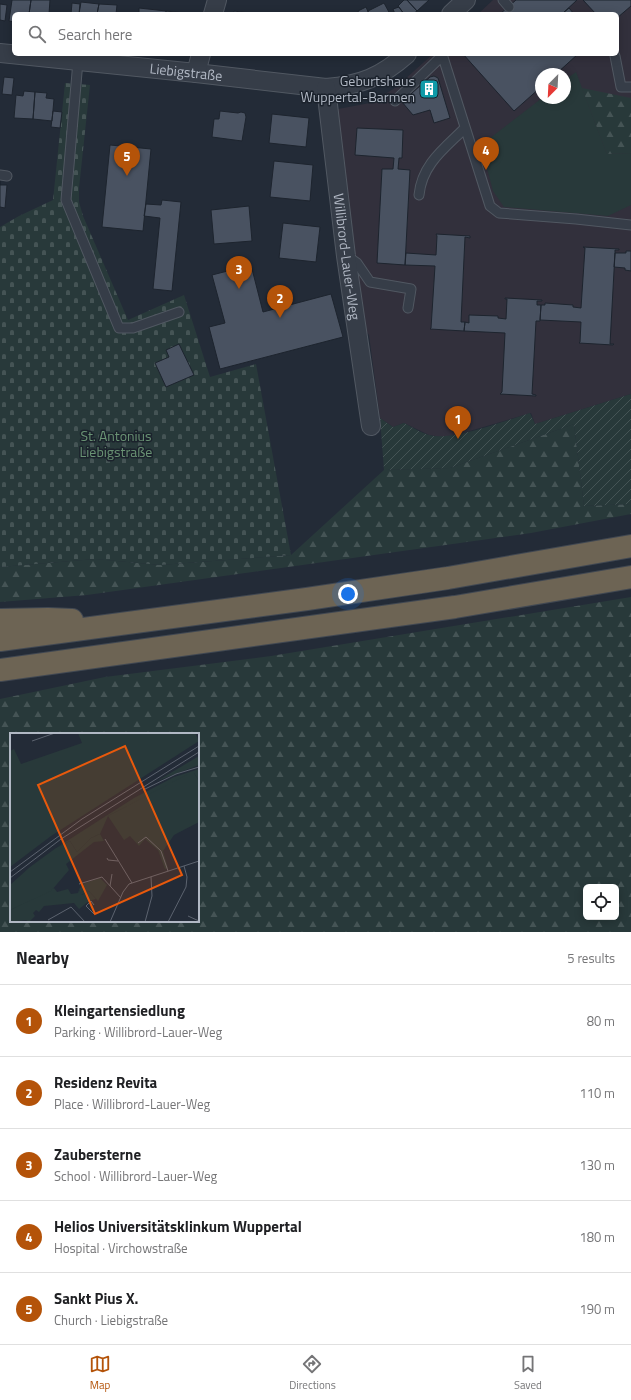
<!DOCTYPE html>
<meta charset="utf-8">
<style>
:root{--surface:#fff;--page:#f2f2f2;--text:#202124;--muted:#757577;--line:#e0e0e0;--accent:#b45309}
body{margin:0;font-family:"Titillium Web",sans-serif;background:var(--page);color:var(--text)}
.controls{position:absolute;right:12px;bottom:12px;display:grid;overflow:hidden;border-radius:6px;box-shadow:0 2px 10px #0003}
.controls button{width:36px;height:36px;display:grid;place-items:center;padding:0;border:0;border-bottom:1px solid var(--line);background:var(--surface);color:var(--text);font:20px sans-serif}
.compass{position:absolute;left:535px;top:68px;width:36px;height:36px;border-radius:50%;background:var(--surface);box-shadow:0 2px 10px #0003;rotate:204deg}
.you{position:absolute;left:348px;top:594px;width:14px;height:14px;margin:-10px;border:3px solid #fff;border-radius:50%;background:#1a73e8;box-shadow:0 0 0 6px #1a73e833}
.badge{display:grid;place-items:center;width:26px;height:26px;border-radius:50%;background:var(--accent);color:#fff;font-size:13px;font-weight:700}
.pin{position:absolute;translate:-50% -33px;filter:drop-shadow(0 1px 2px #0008)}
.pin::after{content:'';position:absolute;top:21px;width:14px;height:12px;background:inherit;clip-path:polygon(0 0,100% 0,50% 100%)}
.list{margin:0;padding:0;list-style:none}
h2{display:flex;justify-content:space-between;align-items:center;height:52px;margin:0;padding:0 16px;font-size:17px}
h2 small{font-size:13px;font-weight:400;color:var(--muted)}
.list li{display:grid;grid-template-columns:26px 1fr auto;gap:12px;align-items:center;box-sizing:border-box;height:72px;padding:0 16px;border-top:1px solid var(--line)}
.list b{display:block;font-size:15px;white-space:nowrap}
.list p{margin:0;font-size:13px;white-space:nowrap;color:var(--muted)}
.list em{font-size:13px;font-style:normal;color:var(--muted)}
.icon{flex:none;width:22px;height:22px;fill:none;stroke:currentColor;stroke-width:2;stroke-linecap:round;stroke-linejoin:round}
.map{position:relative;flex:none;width:631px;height:932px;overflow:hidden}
.search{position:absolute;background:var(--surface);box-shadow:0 2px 10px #0003;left:12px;right:12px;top:12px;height:44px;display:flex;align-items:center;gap:10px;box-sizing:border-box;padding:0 14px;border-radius:6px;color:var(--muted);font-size:15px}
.sheet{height:412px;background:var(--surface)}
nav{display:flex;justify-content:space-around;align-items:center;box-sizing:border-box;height:56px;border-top:1px solid var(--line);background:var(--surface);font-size:11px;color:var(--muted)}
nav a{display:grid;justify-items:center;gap:2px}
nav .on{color:var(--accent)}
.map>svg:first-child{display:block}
</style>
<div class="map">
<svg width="631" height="932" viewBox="0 0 631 932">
<defs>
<pattern id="forest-firs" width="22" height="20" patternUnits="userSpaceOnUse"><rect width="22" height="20" fill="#28393a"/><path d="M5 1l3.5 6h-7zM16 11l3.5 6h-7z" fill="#455455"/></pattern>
<pattern id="cemetery-stones" width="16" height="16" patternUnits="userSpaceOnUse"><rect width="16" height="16" fill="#28393a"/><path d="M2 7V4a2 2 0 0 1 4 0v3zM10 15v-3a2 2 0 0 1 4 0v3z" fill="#455455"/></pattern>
<pattern id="garden-furrows" width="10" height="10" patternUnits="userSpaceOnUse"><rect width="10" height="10" fill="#28393a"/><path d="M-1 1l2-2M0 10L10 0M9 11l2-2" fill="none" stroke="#455455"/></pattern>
</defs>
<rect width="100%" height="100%" fill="#232b37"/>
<!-- medical -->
<path fill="#32303c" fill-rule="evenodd" d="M493,0H631V394L535,424L531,413L456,435L441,437L429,435L404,423L393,427L380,418L369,335L360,324L334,117L338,109L370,103L395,88L433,54H617V14H478ZM541,74H565V98H541Z"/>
<!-- grass -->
<path fill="#28393a" d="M576,72L607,154L631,153V205L608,216L504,207L493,191L481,145L542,98H565V80Z"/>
<!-- forest -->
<path fill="url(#forest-firs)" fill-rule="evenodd" d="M582,88L631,98V153L607,154Z
M574,424L584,506L631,504V514L531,533L87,595L0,602V567L95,559L160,565L291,555L384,470L450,468Z
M631,597V932H0V699L105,677L271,656ZM11,734H198V921H11ZM586,887H616V917H586Z"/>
<!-- cemetery -->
<path fill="url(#cemetery-stones)" d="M65,83L90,85L79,188V202L83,216L128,320L184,295L210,377L256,364L291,555L160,565L95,559L0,567V227L19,216L53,200Z"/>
<!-- garden -->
<path fill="url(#garden-furrows)" d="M631,394V504L584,506L574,424L450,468L384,470L380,418L393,427L404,423C412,427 421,433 429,435C451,442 507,420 530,413L535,424Z"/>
<!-- building -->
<path fill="#495261" stroke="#1d242e" d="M12,0H31L29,14H14V22L9,21Z
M31,0H50L49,14H29Z
M404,0H407L417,11L413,14H404L398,6Z
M407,0H429L417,11Z
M516,0H577L562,14H500Z
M583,0H631V6L617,18V14H596Z
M81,2L99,4L97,14H79Z
M72,3L80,4L79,14H71Z
M384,3L390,14H369L368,11Z
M0,4L7,5L5,21L0,20Z
M99,4L117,5L116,14H97Z
M366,7L369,14H359L358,11Z
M399,7L404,14H395L393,9Z
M139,8L166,11V14H139Z
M569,8L574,14H562Z
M166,11L185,13V14H166Z
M234,11L249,13V14H234Z
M463,54H578L556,74H541V87L514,111Z
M434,76L438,78L450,118L434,123L430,110L413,115L402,102L430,77Z
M4,77L14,78L12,95L2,94Z
M24,91L35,92L33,119L14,118L16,95L23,96Z
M35,92L47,93L46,98L54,99L52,121L33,119Z
M53,111L62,112L60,128L51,127Z
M220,111L238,113L241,112L245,113L246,117L242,141L212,137L214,119H219Z
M272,114L309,118L306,147L269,143Z
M357,128L403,130L402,158H399L398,169L410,170L405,265L377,263L382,169H393L394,158L355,155Z
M110,145L151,149L143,231L102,227Z
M274,161L313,165L310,201L270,197Z
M0,180V185H7L5,208L0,207Z
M162,200L181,202L172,291L153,289L160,218L144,216L146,204L161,205Z
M249,206L252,241L214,244L211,210Z
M283,223L320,227L316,262L279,258Z
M436,234L470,236V238L465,237L461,322H465L464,331L430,329L431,328L435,266L405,265L406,253L436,255L437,236Z
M583,247L619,249V250H615V253L610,344H614L613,345L579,343L580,342L581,322L540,320L541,305H545V303L573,305V307L581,308L585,248Z
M626,251H631V271L625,270V268L614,267L615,253H626Z
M251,265L263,312L331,294L343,337L220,369L209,327L225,323L212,275Z
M505,298L542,300V301H537V305H541L540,321H536L532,394L536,395V396L500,394L502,392L505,333L464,331L465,322L469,323V315L498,316V318L506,319L507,299H505Z
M179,344L194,375L166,387L155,363L169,357L166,350Z"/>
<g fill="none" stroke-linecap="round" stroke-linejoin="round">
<defs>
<path id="service" d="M503,0L509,7
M442,54L490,206L499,213L576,219L631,225
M615,56L621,87H631
M78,61L66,200L119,328H133L179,312
M395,101L443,55
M0,175L7,176
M419,195C422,164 445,148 465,128
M347,256L357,263L370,282L411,289L408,308"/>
<g id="minor">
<path d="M213,14L217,0"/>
<path d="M451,14L466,0"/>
<path id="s1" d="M0,53L196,73L326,88C361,85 381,77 407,54"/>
<path d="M196,73L201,54"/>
<path id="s2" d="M326,88L346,256L371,426"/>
</g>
<path id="motorway" d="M0,620L48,619L72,620
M0,640L307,599L448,578L631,546
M0,670L455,607L631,577"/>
</defs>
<!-- service casing -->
<use href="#service" stroke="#515862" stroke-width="11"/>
<!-- minor casing -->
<use href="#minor" stroke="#515862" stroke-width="20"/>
<!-- motorway casing -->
<use href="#motorway" stroke="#414852" stroke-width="24"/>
<!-- service -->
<use href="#service" stroke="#363d48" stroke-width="9"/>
<!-- minor -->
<use href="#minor" stroke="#363d48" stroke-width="18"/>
<!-- motorway -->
<use href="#motorway" stroke="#6d6454" stroke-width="22"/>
</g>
<!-- icons -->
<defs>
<symbol id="building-square" viewBox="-11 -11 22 22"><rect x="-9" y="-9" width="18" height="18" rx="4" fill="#0f9aa8" stroke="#1b222c"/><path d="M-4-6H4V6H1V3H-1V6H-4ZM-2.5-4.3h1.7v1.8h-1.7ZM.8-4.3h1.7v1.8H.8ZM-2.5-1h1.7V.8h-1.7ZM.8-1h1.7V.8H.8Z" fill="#fff"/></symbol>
</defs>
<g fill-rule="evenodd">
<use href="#building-square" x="418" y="78" width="22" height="22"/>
</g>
<g text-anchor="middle" stroke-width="3" stroke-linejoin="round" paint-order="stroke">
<!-- street labels -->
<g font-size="14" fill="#b1b8c4" stroke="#1b222c">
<text dy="5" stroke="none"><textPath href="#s1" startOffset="187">Liebigstraße</textPath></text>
<text dy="5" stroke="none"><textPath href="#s2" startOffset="170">Willibrord-Lauer-Weg</textPath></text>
</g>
<!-- poi labels -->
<g font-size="14" fill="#b1b8c4" stroke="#1b222c" text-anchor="end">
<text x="415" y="86">Geburtshaus<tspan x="415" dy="16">Wuppertal-Barmen</tspan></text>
</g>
<!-- park labels -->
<g font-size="14" fill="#6a9374" stroke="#1b222c">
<text x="116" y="441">St. Antonius<tspan x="116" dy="16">Liebigstraße</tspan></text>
</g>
</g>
<!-- overview -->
<g transform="translate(10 733)">
<rect width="189" height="189" fill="#232b37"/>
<path d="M189,23V32L147,48ZM90,145L97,152L88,168L79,158L71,162L69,156L75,150Z" fill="#28393a"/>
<path d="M68,0H185L189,8L41,103L0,134V18L4,16L11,31L72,10ZM189,36V48L184,40L98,83L90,101L81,105L67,119L60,108L46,115L124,65L164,44ZM44,155L47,159L58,156L61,161L68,160L69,157L72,162L79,158L86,166L79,168L69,176L64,170L34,173L29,179L26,177L23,180L25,183L19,189L16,187L0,189V177Z" fill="#28393a"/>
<path d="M180,40H184L189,48V89L164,102L153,118L158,135L155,136L148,117L135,106L129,113L120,103L114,107L98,83Z" fill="#28393a"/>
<path d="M90,101L94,108L84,109L56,131L59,137L41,158L0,177V152L20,134L46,115L60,108L67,119L81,105Z" fill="#28393a"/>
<path fill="none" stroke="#5c636f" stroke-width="1" d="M22,8L45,0M133,57L166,41L189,34M95,106L122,150M128,110L136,104L151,118L158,138M97,125L98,127L108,128M0,139L72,86L189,13M0,145L51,106L189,19M69,151L92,144L111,165M100,153L102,141M84,172L81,168L76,173L84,181M178,183L189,188M38,187L61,174L75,189M100,189L113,159L119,151L189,128M135,189L142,163L141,144M158,189L176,154L177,144L174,133"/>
<path fill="#e8590c" fill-opacity="0.15" stroke="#e8590c" stroke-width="2" d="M115,13L172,142L85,181L28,52Z"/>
<rect width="189" height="189" fill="none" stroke="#b1b8c4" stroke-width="2"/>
</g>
</svg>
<div class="controls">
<button><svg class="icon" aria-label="locate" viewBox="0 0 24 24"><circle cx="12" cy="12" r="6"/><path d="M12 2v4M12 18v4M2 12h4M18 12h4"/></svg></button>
</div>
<svg class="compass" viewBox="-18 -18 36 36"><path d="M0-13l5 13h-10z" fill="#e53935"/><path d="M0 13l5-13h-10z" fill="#757577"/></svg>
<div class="you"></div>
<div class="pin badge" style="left:458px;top:439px">1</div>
<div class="pin badge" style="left:280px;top:318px">2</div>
<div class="pin badge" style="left:239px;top:289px">3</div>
<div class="pin badge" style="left:486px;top:170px">4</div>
<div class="pin badge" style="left:127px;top:176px">5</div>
<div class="search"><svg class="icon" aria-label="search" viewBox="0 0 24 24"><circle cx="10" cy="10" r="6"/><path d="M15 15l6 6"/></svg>Search here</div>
</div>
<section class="sheet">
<h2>Nearby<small>5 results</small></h2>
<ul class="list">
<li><span class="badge">1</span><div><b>Kleingartensiedlung</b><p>Parking · Willibrord-Lauer-Weg</p></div><em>80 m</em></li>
<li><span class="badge">2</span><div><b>Residenz Revita</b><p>Place · Willibrord-Lauer-Weg</p></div><em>110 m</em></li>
<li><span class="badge">3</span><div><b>Zaubersterne</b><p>School · Willibrord-Lauer-Weg</p></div><em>130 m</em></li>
<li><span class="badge">4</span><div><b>Helios Universitätsklinkum Wuppertal</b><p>Hospital · Virchowstraße</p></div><em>180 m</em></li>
<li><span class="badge">5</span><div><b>Sankt Pius X.</b><p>Church · Liebigstraße</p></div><em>190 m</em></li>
</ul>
</section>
<nav>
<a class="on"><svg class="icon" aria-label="map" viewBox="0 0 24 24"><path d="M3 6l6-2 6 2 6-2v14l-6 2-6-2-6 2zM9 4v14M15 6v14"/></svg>Map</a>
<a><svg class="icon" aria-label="directions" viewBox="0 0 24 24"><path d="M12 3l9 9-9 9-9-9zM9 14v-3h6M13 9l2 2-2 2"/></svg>Directions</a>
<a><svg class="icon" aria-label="saved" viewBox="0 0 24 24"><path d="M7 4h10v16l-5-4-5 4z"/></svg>Saved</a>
</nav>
